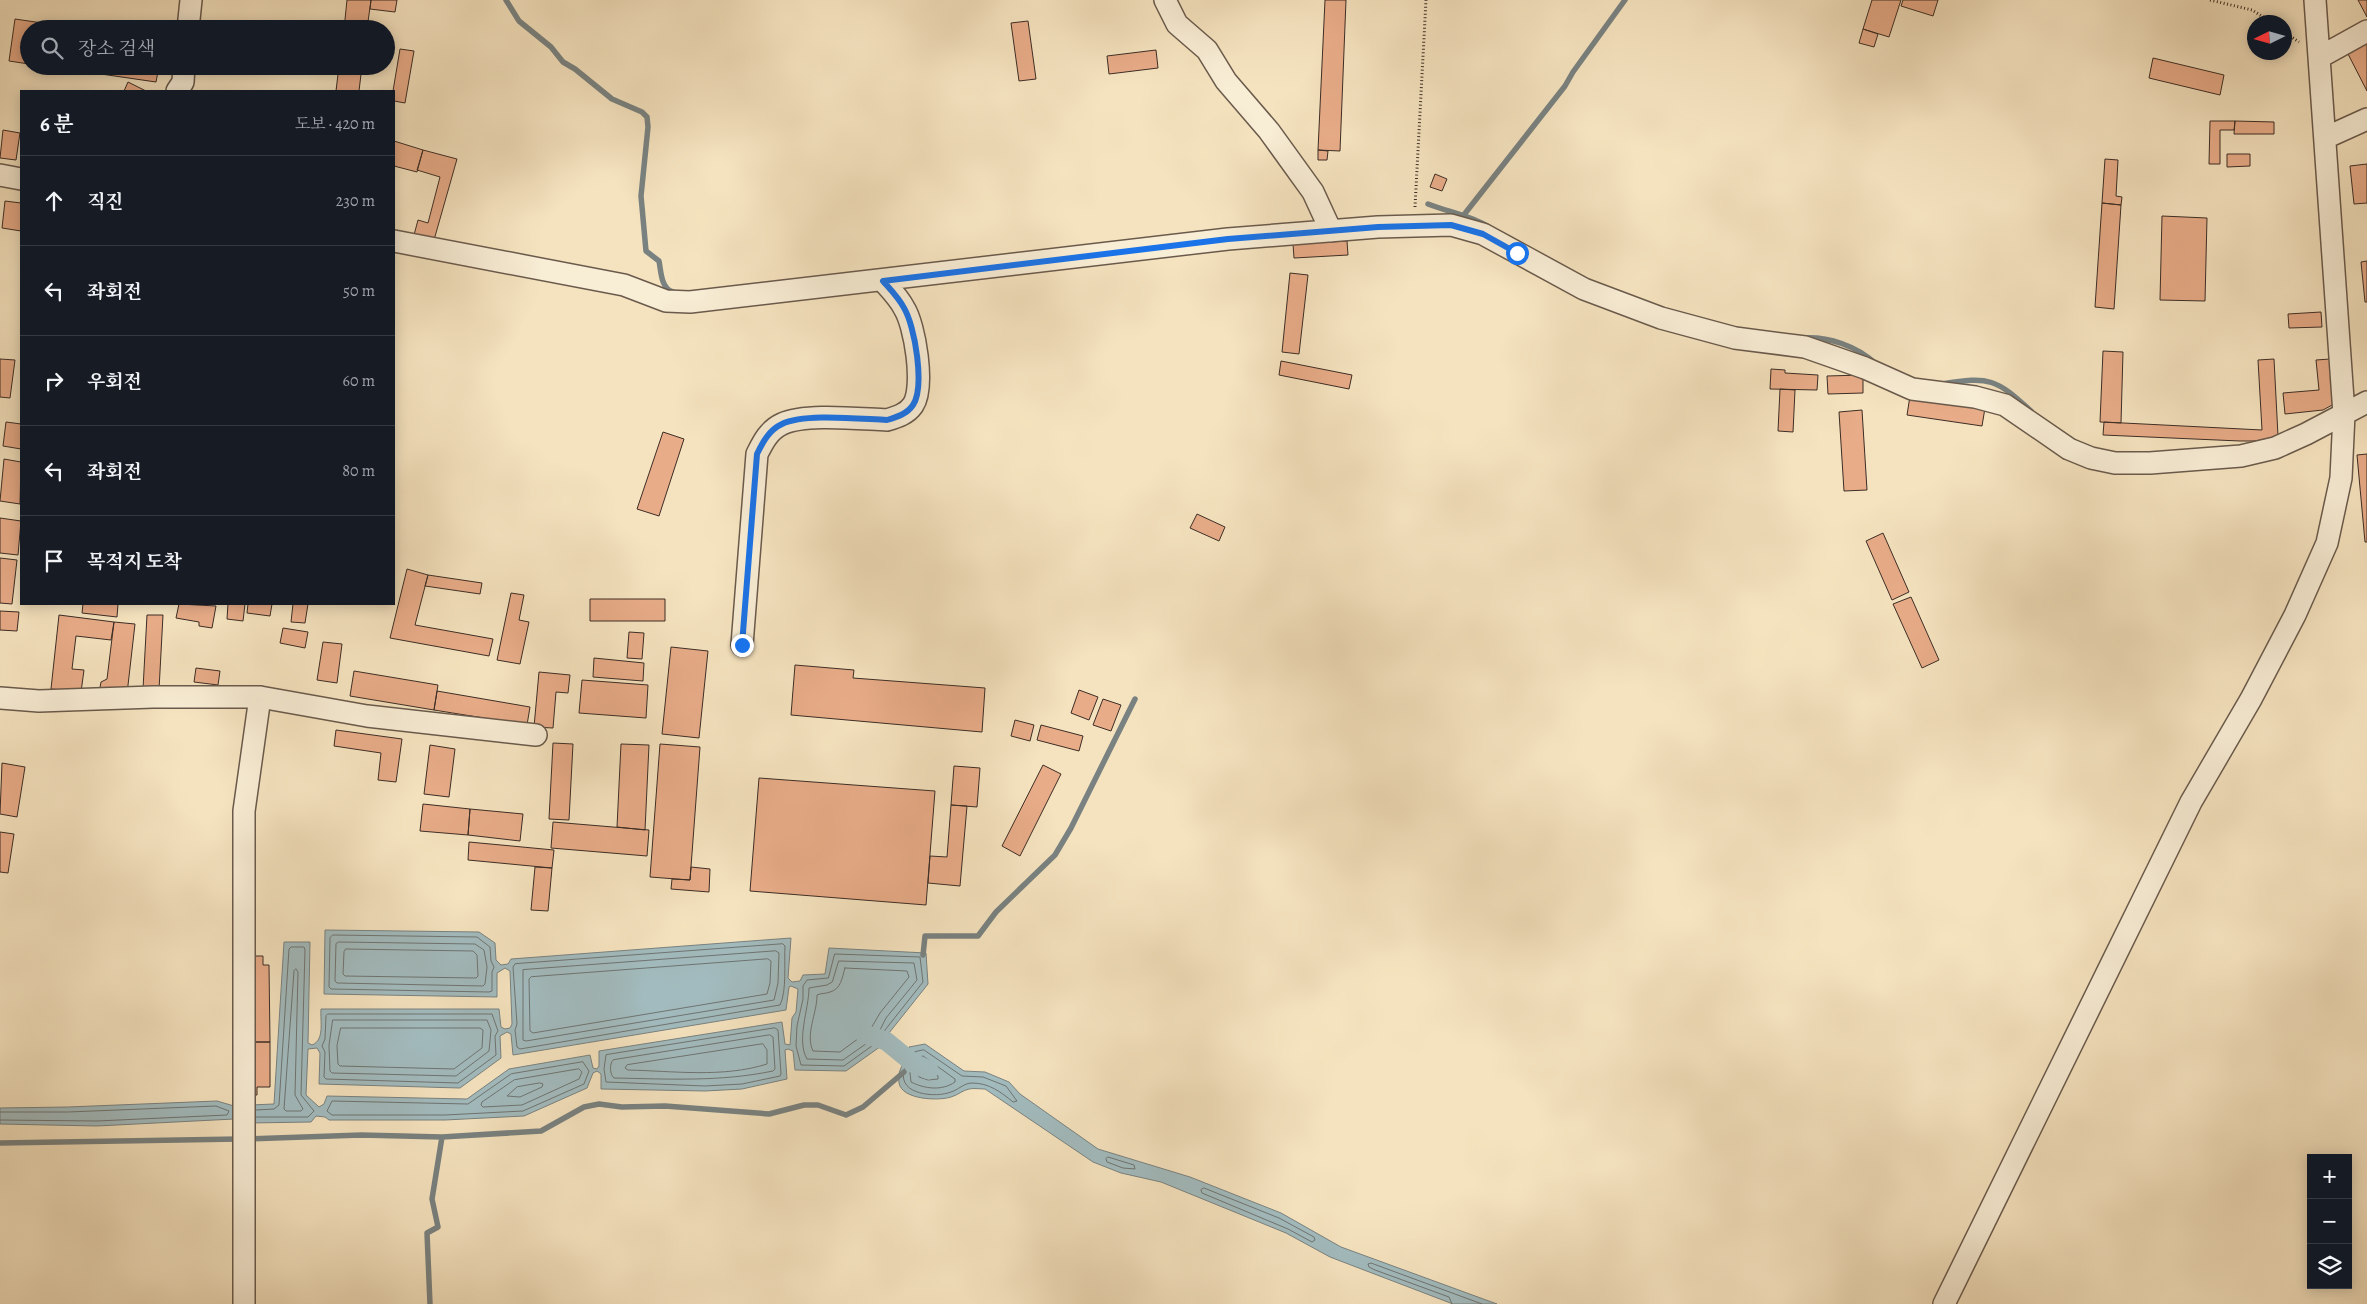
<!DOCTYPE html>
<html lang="ko">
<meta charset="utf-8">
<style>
:root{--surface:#171b24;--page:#242831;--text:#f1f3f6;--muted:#9ea1a6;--line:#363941}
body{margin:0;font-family:Alegreya,"Noto Serif KR",serif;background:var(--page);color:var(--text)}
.controls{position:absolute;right:15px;bottom:15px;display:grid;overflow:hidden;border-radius:0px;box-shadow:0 2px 12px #0003}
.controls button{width:45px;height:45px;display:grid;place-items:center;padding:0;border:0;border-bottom:1px solid var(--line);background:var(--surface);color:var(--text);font:25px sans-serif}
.compass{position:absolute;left:2247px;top:15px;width:45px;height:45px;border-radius:50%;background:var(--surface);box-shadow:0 2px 12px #0003;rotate:265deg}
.stop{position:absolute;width:15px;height:15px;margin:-11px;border:4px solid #1a73e8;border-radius:50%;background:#fff}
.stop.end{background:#1a73e8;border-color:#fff;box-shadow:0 1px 5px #0008}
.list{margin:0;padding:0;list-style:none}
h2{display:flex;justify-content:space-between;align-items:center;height:65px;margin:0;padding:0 20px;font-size:21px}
h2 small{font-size:16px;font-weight:400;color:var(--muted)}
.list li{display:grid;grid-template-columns:32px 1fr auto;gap:15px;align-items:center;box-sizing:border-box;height:90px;padding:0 20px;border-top:1px solid var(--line)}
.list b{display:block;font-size:19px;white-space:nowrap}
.list em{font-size:16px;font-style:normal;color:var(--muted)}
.icon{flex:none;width:28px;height:28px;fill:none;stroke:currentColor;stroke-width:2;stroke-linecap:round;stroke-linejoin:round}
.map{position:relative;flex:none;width:2367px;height:1304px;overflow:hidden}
.search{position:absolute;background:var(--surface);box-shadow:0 2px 12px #0003;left:20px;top:20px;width:375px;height:55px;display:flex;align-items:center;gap:12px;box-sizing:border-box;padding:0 18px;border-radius:28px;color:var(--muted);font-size:19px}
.panel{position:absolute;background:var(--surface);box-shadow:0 2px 12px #0003;left:20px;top:90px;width:375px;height:515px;border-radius:0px}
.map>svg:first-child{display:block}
</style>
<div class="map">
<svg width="2367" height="1304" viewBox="0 0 2367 1304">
<rect width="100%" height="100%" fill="#f5e3bf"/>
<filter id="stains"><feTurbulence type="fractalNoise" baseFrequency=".004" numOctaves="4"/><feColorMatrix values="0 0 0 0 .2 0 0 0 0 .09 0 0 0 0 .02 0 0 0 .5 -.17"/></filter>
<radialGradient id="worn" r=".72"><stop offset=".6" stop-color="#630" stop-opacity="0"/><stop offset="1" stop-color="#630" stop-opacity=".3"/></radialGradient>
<!-- water -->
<path fill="#a2bbbe" stroke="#798281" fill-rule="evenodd" d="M325,930L479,932L495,943L496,960L501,965L508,964L511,959L791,938L788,978L792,982L800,981L803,975L825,974L829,948L926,953L928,984L889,1033L891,1039L846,1071L795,1070L793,1051L788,1049L785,1050L787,1079L742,1089L705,1091L601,1089V1074L597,1071L593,1073L587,1088L524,1116L445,1120H329L325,1117L316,1116L311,1122L250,1123V1105L274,1104L284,942H310L308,1043L312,1045C325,1040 320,1021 321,1009H499L501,1027L505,1029L510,1028L512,1024L510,971L505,968L497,973V997L324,994ZM791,986L798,989L796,1012L792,1018L790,1045L785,1044L782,1022L599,1051V1066L597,1069L593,1068L590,1055L509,1069L467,1099L327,1096L324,1104L319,1107L306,1095L308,1049L317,1048L320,1053L319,1084L460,1088L501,1058L500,1036L507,1032L511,1034L513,1055L786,1010L789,987Z
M925,1044L964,1071L985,1072L1009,1082L1020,1094L1098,1149L1190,1177L1281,1213L1341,1247L1497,1304H1453L1330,1257L1286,1233L1161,1182L1121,1173L1093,1162L985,1089C980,1089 974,1088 969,1089C963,1090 958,1095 951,1097C939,1101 902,1100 899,1083C896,1065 910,1062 909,1047Z
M217,1101L234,1106V1119L97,1126L0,1124V1108L68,1107Z"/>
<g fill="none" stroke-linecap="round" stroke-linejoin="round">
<!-- shore -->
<path stroke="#6f7472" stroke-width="1" d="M333,935L477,937L490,947L491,961L494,967L492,972V991L489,992L331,989L329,987L330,938Z
M339,942L475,944L484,950L487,967L485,984L483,986L337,983L335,981L336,944Z
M783,944L785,946C784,963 787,991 780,1005L520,1049L517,1047L515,1030L517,1024L513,967L515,964Z
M346,949L473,951L477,955L478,976L476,978L345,976L343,974L344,952Z
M776,951L779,953L778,983L774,1000L526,1041L523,1040V970Z
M835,954L920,957L923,982L885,1030C881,1039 888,1038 876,1043L844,1066L801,1065L796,1046L797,1026L803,999V986L807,980L828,978Z
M768,959L771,961L770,983L767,994L533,1033L530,1031L529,979L531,977Z
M839,961L914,963L917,980L886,1018L877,1036L843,1060L807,1059C796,1040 809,1009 809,988L827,985L832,982Z
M845,968L907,971L909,977L880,1013L870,1030L840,1052L813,1051C805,1034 817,1014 817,995C821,993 825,994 830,992C841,989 842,978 845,968Z
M296,969L298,972L295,1095L303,1109L301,1111H286L284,1109L294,971Z
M328,1014H492L498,1031L495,1036L496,1055L458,1083L326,1079L324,1077L325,1052L322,1046L325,1039L326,1016Z
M333,1020H487L491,1030L489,1051L456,1076L332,1073L330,1071L329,1046Z
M341,1028H480L483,1030L482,1048L454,1069L340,1066L338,1064L337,1046Z
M775,1028L778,1030L781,1074L780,1076L742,1084L705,1086L606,1082L604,1069L606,1055Z
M770,1035L773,1037L775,1069L773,1071C720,1082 668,1079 614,1078C610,1075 609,1064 613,1060Z
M763,1044L767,1050V1064C723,1078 673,1071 628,1070L625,1068L627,1065Z
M924,1050L962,1076L983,1077L1006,1086L1017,1101L1013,1102C1001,1092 989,1083 972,1083C964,1083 958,1090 951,1092C936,1098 898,1095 904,1071C905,1064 913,1059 915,1052Z
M923,1056L955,1079V1082C942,1091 925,1089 911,1082L910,1073Z
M583,1062L589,1071L584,1084L523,1111L445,1115H332L327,1111L332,1101L468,1104L511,1074Z
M926,1066L938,1076V1079L928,1080L919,1077L918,1074Z
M579,1069L582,1072L579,1079L522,1105L483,1107L481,1105L482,1102L514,1080Z
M540,1083L543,1084L542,1087L520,1097L507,1096L517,1087Z
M256,1110L274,1109L279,1105L289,949L291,947H304L305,950L301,1095L314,1111L308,1117H256
M0,1112H68L216,1106L229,1111L227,1115L97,1121L0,1120
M1108,1157L1134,1165L1135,1169L1123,1168L1107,1162L1106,1159Z
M1204,1188L1279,1218L1314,1237L1315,1240L1312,1242L1288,1229L1202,1193L1201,1190Z
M1452,1304L1449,1297L1375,1270L1369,1267L1368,1264L1371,1263L1482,1304"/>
<!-- stream -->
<path stroke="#798281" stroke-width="5.5" d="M506,0L519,21L551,47L563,62L575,69L612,99L642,112L647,117L648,127L641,196L646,251L659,261C661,271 661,289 673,292
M1428,204C1448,212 1470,215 1489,227
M1463,216L1565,86L1573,72L1625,0
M1802,338C1828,336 1857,346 1876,364
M1942,384C1990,376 1996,379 2031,411
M923,955L925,936H978L996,912L1055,855L1071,828L1135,699
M248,1139L361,1135L442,1137L541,1131L584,1107L599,1104L622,1107L665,1106L769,1114L804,1105H818L846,1115L863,1107L904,1072
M0,1143L239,1139
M430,1304L427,1233L438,1227L432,1199L442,1137"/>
<!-- canal -->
<path stroke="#a2bbbe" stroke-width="19" d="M864,1034L886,1041L913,1063L929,1070"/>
</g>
<!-- building -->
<path fill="#e8ac88" stroke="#3c2d25" d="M347,0H371L367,29H344Z
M371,0H397L395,12L370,9Z
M1325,0H1346L1340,151L1318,150Z
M1872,0H1901L1889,37L1863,29Z
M1903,0H1938L1933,16L1901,6Z
M2358,0H2367V17Z
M15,19L49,24L48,29H29V64L9,61Z
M1028,21L1036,79L1019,81L1011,23Z
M1863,29L1878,34L1874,47L1859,43Z
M2367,41V91L2347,52Z
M400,49L414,51L405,103L394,101L393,91Z
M1156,50L1158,68L1109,74L1107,56Z
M2153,58L2224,75L2220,95L2149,78Z
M46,66H159L156,82Z
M339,66H362L359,91H336Z
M128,82L146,91H124Z
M2210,121H2235L2234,130H2220V164H2209Z
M2235,121L2274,122V134H2234Z
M3,130L20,133L16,160L0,158Z
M394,141L423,150L417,172L394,166Z
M423,150L457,159L434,240L414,235L418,220L428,223L440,177L417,170Z
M1318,150L1328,151L1327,160H1318Z
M2227,154H2250V166L2227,167Z
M2105,159L2118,160L2116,196L2122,197L2121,205L2102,203Z
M2367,164V203L2354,204L2350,166Z
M1435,174L1447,179L1442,191L1430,187Z
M5,201L21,203V231L2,228Z
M2102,203L2121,205L2114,309L2095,307Z
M2162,216L2207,218L2205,301L2160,300Z
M1347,241L1348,255L1294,258L1293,244Z
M2367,261V302H2365L2361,262Z
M1290,273L1308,275L1299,354L1282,352Z
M2321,312L2322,327L2289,328L2288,314Z
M2103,351L2123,352L2121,423L2100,422Z
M0,359L15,360L10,398L0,397Z
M2274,359L2278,436L2256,441H2240L2103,435L2104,422L2262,430L2258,360Z
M2330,359L2334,404L2323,410L2285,414L2283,393L2319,390L2316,360Z
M1281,361L1352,375L1349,389L1279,375Z
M1771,369L1785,370V373L1818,375L1817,390L1770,389Z
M1863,375V393L1828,394L1827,376Z
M1780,389L1795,390L1793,432L1778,431Z
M1910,396L1985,408L1982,426L1907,415Z
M1862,410L1867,490L1844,491L1839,412Z
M6,422L21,424V449L3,446Z
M663,432L684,439L659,516L637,509Z
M2367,454V542H2365L2357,455Z
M4,459L21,462L20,504L0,501Z
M1197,514L1225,527L1219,541L1190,528Z
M0,518L21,521L18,555L0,553Z
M1883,533L1909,592L1892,600L1866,541Z
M0,558L17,560L12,604L0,603Z
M407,569L428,575L415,625L493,639L489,656L390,638Z
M428,575L482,583L480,594L425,586Z
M511,593L524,595L519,620L529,622L520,664L497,660Z
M1911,597L1939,660L1922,668L1893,604Z
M590,599H665V621H590Z
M83,604H118L117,617L82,613Z
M179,604L216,606L212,628L199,626V622L176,618Z
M228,604H245L243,621L227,619Z
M248,604H272L270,616L247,613Z
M293,604H308L305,623L291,622Z
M0,611L19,612L17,631L0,630Z
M59,615L114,622L111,640L76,636L72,669L84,670L81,692L51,689Z
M147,615H163L159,690L143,689Z
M114,622L135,624L127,694L99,693L101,682L107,679Z
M283,628L308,632L305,648L280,643Z
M629,632L644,633L642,659L627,658Z
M323,642L342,644L337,683L317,680Z
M671,647L708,651L699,738L662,734Z
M594,658L644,663L643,681L593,677Z
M795,665L854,670L853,678L985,688L982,732L791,715Z
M196,668L220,671L218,685L194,682Z
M354,671L438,685L434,710L350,696Z
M539,672L570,675L568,693L556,692L553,728L534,727Z
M582,680L648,685L646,718L579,713Z
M1079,690L1098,697L1089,720L1071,713Z
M437,691L530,707L527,725L434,710Z
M1103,699L1121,705L1111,731L1093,725Z
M1015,720L1034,725L1030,741L1011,736Z
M1041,725L1083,736L1079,751L1037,740Z
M336,730L402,739L396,782L378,780L381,753L334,746Z
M553,743L573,744L569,820L549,819Z
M621,744L649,745L645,830L617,827Z
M660,744L700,747L690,880L650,877Z
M430,745L455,749L449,797L424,794Z
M2,763L25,767L17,817L0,814Z
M1043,765L1061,774L1020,856L1002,846Z
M954,766L980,768L977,807L951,805Z
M759,778L935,791L926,905L750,891Z
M423,804L470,809L468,835L420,831Z
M951,805L967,806L960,886L928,883L930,856L947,857Z
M470,809L523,814L520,841L468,835Z
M553,822L649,830L647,856L551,848Z
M0,832L14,834L8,873L0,872Z
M469,842L554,850L552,868L468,860Z
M535,867L552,868L548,911L531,910Z
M691,867L710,869L709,892L671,889L672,879L690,880Z
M246,956H263V965H269L270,1042H246Z
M246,1042H270V1087H257V1095H246Z"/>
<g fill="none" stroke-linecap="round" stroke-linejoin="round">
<defs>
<path id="minor" d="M1165,0L1177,24L1207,50L1226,81L1269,131L1313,192L1331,231
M188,29L191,0
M2320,57L2367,31
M177,91L183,82L184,66
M2325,138L2367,119
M0,175L21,179
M394,241L624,285L666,301L690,302L1228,239L1378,227L1451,225L1483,234L1584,289L1661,318L1735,338L1805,347L1865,368L1912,389L1975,397L2005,405L2069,449L2091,458L2115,463H2150L2241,456L2275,448L2306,434L2367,402
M742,645L757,454C763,442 769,430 782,424C805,413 860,419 887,420C897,417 907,414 913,405C925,387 915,325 904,308C899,298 890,289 883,281
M0,698L39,701L153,697H260L367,716L536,735
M244,1304V811L260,697
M1944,1304L2191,802L2251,699L2295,615L2327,543L2341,478L2344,414L2315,0"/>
</defs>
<!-- minor casing -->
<use href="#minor" stroke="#6a5a4c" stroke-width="24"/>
<!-- path -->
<path stroke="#3c2d25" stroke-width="3" stroke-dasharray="1 2.5" stroke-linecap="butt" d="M2210,0L2252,10L2271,22
M2284,32L2299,42
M1415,207L1426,0"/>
<!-- minor -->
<use href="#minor" stroke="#f8edd5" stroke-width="21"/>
</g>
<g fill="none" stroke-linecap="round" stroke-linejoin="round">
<!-- route -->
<path stroke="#1a73e8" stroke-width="6" d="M742,645L757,454C763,442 769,430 782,424C804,413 860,419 887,420C897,417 907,414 913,405C925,387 915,326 904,308C899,298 890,289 883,281L1228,239L1378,227L1451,225L1483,234L1517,253"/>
</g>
<rect width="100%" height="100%" filter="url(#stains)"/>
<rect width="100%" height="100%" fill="url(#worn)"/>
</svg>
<div class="controls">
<button>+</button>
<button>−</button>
<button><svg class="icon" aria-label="layers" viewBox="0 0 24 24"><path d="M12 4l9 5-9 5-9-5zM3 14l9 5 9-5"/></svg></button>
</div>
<svg class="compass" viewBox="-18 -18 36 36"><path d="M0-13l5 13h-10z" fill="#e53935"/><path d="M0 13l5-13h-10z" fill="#9ea1a6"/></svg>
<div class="stop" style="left:1517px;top:253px"></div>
<div class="stop end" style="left:742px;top:645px"></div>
<div class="search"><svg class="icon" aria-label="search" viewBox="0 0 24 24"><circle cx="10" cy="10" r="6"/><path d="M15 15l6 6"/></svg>장소 검색</div>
<section class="panel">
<h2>6 분<small>도보 · 420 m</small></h2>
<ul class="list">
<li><svg class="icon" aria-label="ahead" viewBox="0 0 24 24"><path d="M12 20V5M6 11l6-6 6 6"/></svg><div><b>직진</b></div><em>230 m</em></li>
<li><svg class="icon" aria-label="left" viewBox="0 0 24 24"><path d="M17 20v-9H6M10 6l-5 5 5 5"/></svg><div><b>좌회전</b></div><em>50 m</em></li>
<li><svg class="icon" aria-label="right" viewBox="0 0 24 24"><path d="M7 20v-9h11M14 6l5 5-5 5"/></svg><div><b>우회전</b></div><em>60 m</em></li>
<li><svg class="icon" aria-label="left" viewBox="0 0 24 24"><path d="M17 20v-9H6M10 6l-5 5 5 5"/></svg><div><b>좌회전</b></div><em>80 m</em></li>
<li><svg class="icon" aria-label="arrive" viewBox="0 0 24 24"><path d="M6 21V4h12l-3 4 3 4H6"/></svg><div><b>목적지 도착</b></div></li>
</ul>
</section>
</div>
